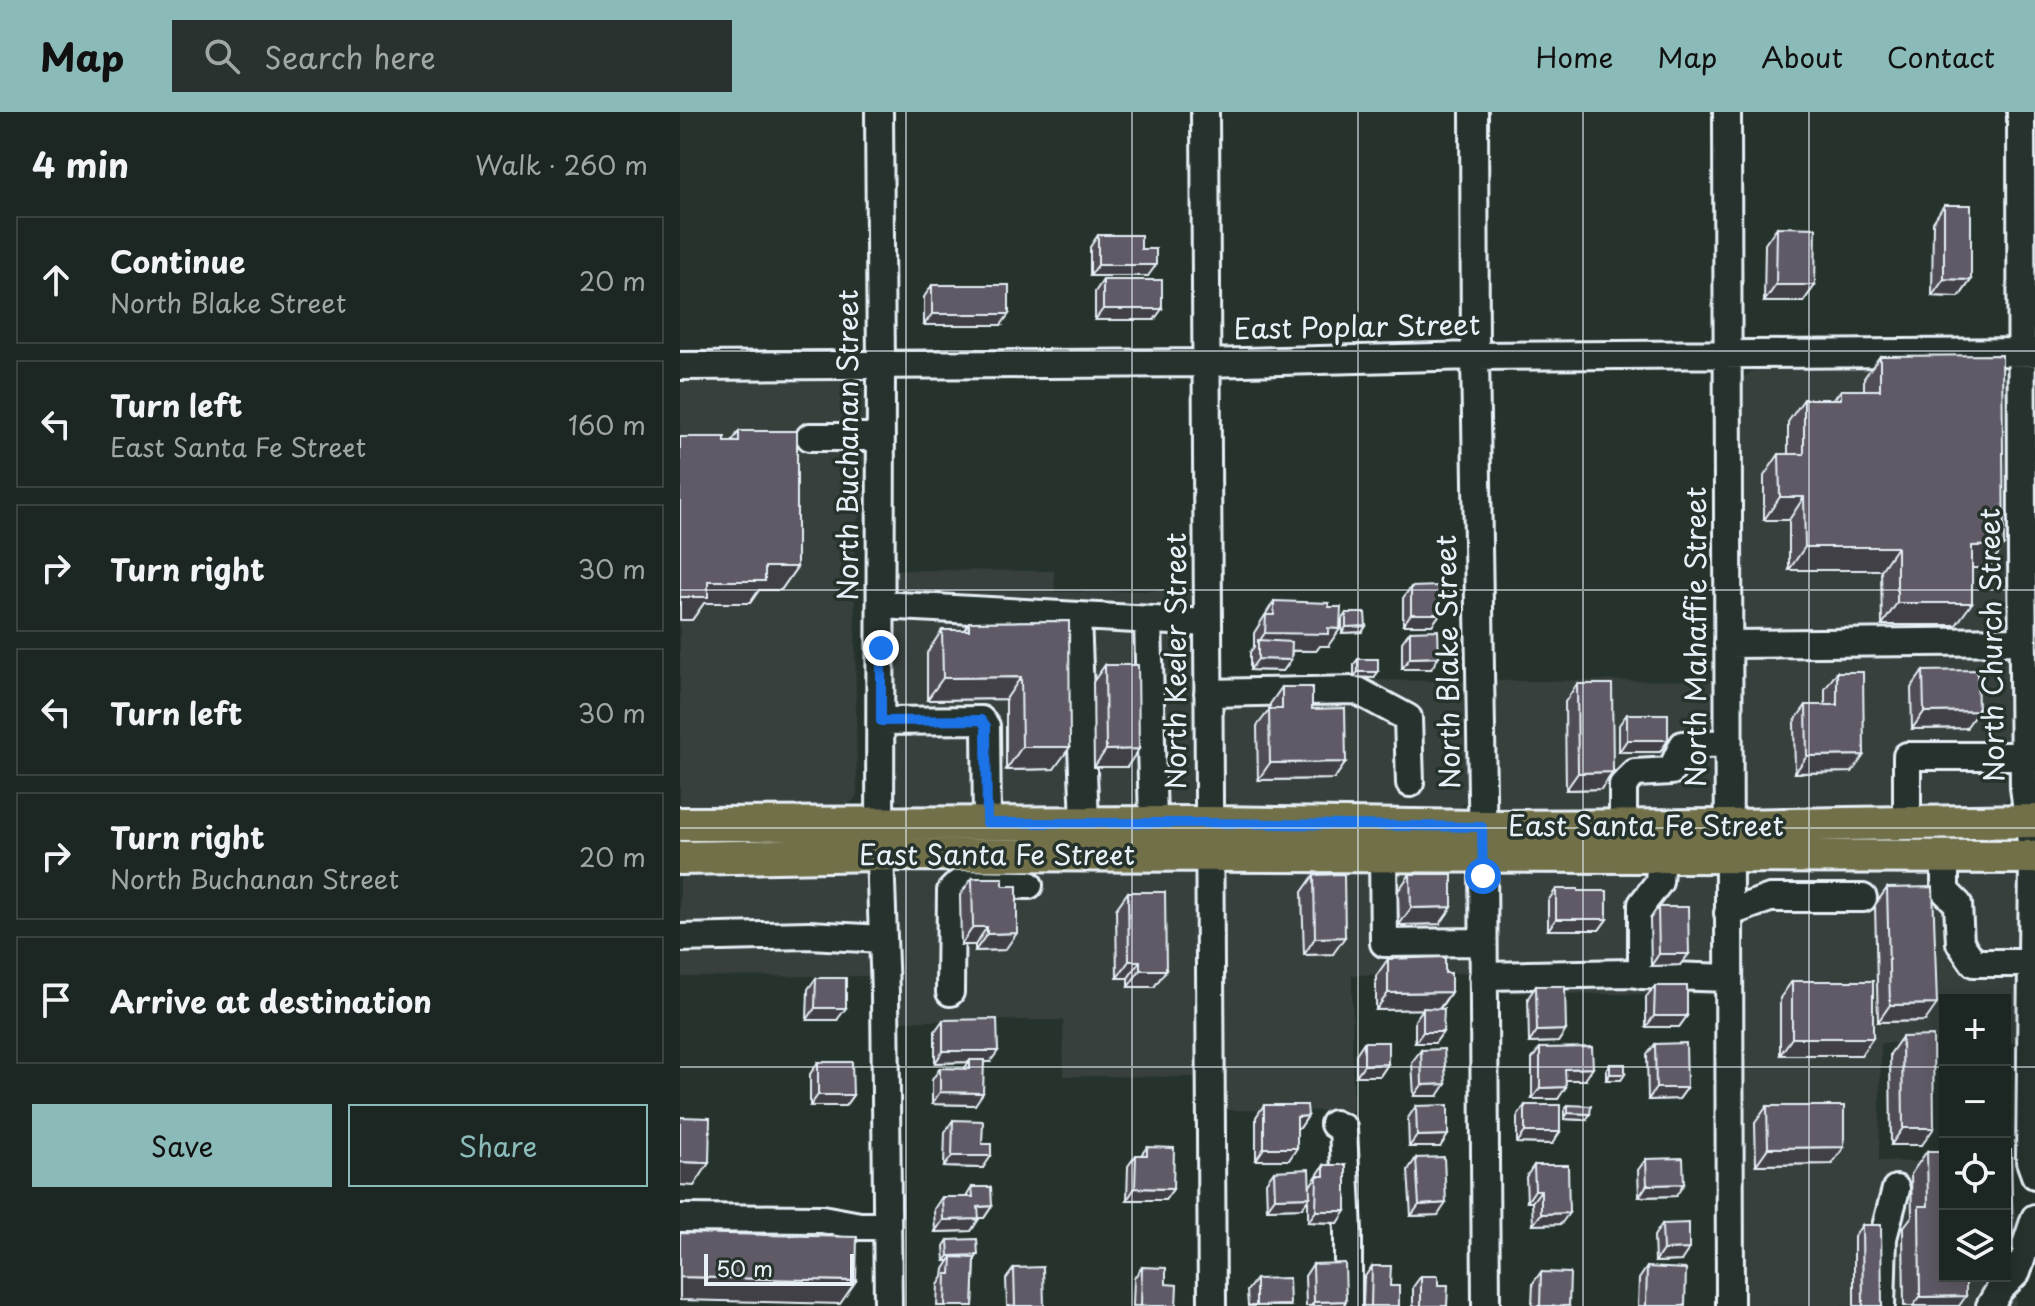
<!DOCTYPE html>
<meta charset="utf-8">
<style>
:root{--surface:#1c2622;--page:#29322f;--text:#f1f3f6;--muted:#a0a5a5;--line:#3a4340;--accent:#8bbbb9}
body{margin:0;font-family:"Playpen Sans",sans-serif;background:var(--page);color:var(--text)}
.controls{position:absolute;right:24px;bottom:24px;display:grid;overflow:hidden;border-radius:0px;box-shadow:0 4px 20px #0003}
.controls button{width:72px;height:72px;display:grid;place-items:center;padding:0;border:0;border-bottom:2px solid var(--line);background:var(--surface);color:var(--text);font:40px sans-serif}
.scale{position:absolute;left:24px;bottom:20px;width:150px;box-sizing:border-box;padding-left:8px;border:4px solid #e8f1f8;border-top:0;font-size:22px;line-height:28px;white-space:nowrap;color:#e8f1f8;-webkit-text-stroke:6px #26332d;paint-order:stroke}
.stop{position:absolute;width:24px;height:24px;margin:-18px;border:6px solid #1a73e8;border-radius:50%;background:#fff}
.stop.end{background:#1a73e8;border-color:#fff;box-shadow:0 2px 8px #0008}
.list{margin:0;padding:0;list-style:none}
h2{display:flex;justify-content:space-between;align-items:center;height:104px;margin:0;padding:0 32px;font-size:34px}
h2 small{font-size:26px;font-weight:400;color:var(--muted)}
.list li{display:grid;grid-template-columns:52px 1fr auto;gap:24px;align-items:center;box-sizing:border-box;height:128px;margin:0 16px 16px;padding:0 16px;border:2px solid var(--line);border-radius:0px}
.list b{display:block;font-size:30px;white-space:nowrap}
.list p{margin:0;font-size:26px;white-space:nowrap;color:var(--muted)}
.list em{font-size:26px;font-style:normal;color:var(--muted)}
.actions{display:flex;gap:16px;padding:24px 32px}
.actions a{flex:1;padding:18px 0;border:2px solid var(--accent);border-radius:0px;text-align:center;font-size:28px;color:var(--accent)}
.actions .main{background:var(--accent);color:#111}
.icon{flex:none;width:44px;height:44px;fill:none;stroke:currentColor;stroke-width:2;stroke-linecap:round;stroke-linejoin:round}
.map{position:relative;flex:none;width:1355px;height:1194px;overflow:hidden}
header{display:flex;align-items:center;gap:48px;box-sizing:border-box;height:112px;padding:0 40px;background:var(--accent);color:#111}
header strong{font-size:38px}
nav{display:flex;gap:44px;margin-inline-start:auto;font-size:28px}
.search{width:560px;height:72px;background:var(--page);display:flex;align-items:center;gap:20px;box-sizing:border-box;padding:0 28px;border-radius:0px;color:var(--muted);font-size:30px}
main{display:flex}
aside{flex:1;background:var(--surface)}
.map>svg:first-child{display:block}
</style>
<header>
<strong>Map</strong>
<div class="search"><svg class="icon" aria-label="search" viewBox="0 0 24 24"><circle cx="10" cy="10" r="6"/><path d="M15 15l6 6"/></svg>Search here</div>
<nav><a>Home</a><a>Map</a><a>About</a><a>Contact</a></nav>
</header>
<main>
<aside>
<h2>4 min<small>Walk · 260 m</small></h2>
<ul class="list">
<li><svg class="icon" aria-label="ahead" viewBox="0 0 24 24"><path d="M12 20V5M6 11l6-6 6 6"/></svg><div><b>Continue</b><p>North Blake Street</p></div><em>20 m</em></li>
<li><svg class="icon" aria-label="left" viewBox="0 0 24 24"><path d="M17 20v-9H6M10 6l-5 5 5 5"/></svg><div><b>Turn left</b><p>East Santa Fe Street</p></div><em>160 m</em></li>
<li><svg class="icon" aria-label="right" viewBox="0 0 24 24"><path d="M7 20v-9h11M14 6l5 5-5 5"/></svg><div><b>Turn right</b></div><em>30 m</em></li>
<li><svg class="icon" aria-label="left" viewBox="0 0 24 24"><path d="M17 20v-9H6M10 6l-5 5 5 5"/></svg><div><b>Turn left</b></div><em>30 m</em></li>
<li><svg class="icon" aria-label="right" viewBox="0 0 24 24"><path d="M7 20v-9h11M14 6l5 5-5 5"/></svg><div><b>Turn right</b><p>North Buchanan Street</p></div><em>20 m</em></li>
<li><svg class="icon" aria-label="arrive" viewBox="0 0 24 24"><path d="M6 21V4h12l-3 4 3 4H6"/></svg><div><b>Arrive at destination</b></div></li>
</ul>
<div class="actions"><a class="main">Save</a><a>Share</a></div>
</aside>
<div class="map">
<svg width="1355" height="1194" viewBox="0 0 1355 1194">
<rect width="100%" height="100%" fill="#26332d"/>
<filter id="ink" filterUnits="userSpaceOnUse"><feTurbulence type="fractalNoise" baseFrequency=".0125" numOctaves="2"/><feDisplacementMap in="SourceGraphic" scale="16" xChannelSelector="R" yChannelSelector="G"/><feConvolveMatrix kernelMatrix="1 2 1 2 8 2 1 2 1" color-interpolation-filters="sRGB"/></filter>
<g filter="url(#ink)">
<!-- built -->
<path fill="#373f3e" d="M1307,252L1322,260L1325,265L1327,282L1330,678L1329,684L1326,689L1318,694L1079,698L1069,695L1064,691L1061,679V272L1064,265L1076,256L1094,253Z
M0,265H164L173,268L184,277L186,290V384L184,395L177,409L174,422L177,683L173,689L162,696L0,698Z
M211,458L374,459L375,480L516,478L517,678L515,684L510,692L500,696H234L217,689L212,672Z
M539,567L786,569L789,674L785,691L776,701L766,705L562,695L553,693L543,684L540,677Z
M1041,568L1038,686L1032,696L1028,699L821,700L815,694L810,569Z
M828,755H1021L1030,760L1037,773L1038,883L816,881L815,774L818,766Z
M227,756L509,758L519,775L520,965L384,964L383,908L219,909L218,765L222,758Z
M553,756H777L788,766L791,773L794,861L672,863L673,999L543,998L542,781L545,765Z
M0,757H175L183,761L190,772L192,864L0,865Z
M1074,757L1330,759L1340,770V931H1325V888H1265V931H1201L1199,1049L1265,1050V1164H1325V1050H1335L1331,1069V1082L1337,1106L1336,1194H1060V775L1063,767Z"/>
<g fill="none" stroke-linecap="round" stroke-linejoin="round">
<defs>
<path id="minor" d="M199,0L201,254L200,742L205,881L208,1194
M525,0L532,1194
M794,0L795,244L803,744L806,1194
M1047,0L1050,1194
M1341,0L1342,440L1344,675L1353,745L1350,1049L1355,1063
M0,254L526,251L795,244L1355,240
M130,325H201
M201,493L528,511
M397,504L405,711
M468,508L473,711
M1048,532L1343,529
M528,581L676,578L728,606L730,671
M201,609L301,608L306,614L307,711
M1227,711V644H1355
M943,714V673L955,661L991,659L1003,633L1048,631
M703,744L704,831L803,830
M981,745L979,770L962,792V863L1049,866
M1265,745V779L1278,792L1280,831L1294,851H1352
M1048,801L1090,786H1183
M0,826L129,823L203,827
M803,864L952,861L962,863
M270,880L271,779L278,772L349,773
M654,1012L663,1016L668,1119V1194
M0,1106L142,1107L180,1114H207
M1201,1194L1203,1126L1216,1077
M1310,1194L1320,1177L1337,1160L1355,1106"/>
<path id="major" d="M0,712L529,711L802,715L1048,714L1355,709
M0,746L200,742L1355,745"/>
</defs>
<!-- minor casing -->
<use href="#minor" stroke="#e8f1f8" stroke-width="32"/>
<!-- major casing -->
<use href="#major" stroke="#e8f1f8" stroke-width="38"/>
<!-- minor -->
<use href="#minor" stroke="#26332d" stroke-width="26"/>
<!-- major -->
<use href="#major" stroke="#716f4a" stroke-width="32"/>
</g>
<!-- wall -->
<path fill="#514d57" stroke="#e8f1f8" stroke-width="2" d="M1264,93L1291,168L1279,185L1252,184L1253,110Z
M1097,115L1135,173L1123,190H1084L1085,132Z
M418,123L461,137L468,164H410V135Z
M423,168L474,208H415V180Z
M252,173L321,213H244V185Z
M1200,244L1324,433L1308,456H1292L1276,513H1202L1201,458H1109V408H1084V364L1099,342H1108V310L1124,287H1154L1161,278H1184V266Z
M59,319L117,455L101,478H79L70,491H24L12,508L45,330H52Z
M731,475L760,502L752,513H723V486Z
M594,489L648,534H640L636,539H612L611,548L603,559L570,558V540L574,535V521Z
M666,501L686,514L682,520L662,521V507Z
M389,509L374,657L326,658V587L247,588V541L262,518H284L289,510Z
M730,519L751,557H722V530Z
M678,547L694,566L674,565V552Z
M425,553L447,655H414L413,570Z
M1243,559L1286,616L1232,617L1231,576Z
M1157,560L1172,660L1115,661L1114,610L1126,593H1145V577Z
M897,572L921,677L886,678L885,590Z
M602,575L632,597L666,650L654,667L578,668L577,614L590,597V592Z
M947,602L988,628L980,640H939V613Z
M730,762L772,795L760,812L719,813L718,779Z
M634,763L653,842L624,843L622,780Z
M292,766L325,838L295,839V833H281L280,783Z
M1207,776L1245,909L1198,910L1195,793Z
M876,777L898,779L927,807L919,818H868V789Z
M448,780L486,858L474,875H448V866H437L436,797Z
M978,795L1000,853L971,854L970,807Z
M708,847L765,861L771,880L760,897L763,920L755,931H735V908L743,897L696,898V864Z
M136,866L157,908H127L128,877Z
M1112,869L1181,943H1100V886Z
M856,874L886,918L878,930L849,931L848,886Z
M975,874L1007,904L999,915H966V885Z
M263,908L310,950H304L295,993L252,992V968L260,956L284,957L289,950L255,951V919Z
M1222,925L1242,1033H1211L1210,942Z
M684,930L708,952L700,964H676V942Z
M975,932L1007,976L999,987L968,988L967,943Z
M860,936L905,968H886L878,987H852V947Z
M741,938L758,984H734L732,950Z
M138,950L173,983L165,994H130V962Z
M930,952L945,962L941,968H926V958Z
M584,993L628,1004L620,1016H617L609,1048H576V1005Z
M845,993L872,1032L837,1031V1005Z
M888,993L906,1008L884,1007V999Z
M736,994L760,1035H729L728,1006Z
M1087,994L1152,1052L1076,1053L1075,1011Z
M273,1008L302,1032L303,1056L264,1055L265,1020Z
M467,1035L493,1077L485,1088H447L448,1054L456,1043H461Z
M1247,1039L1279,1194H1224L1223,1116L1232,1104L1231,1062Z
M736,1046L758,1103L731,1104L728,1058Z
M966,1047L996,1084L959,1085L958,1058Z
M644,1053L658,1111L628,1110V1087L622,1096L587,1097L586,1070L594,1059L630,1074Z
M854,1053L881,1112L853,1113L852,1090H847L846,1065Z
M292,1075L312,1094L304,1106H299L291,1119L255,1120L254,1097L262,1085H286Z
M982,1112L1001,1149L975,1150L974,1124Z
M1182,1113L1202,1194H1174V1125Z
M268,1128L295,1147L293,1194H257L258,1173L263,1165L264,1157L269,1149H265L264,1134Z
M633,1152L666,1189L663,1194H626L625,1164Z
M692,1154L710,1174L719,1194H683L684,1166Z
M462,1155L486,1172L496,1194H453L454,1166Z
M967,1155L1005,1194H958L959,1167Z
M334,1156L364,1194H327L326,1167Z
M861,1160L889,1194H852L853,1171Z
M741,1164L758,1173L767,1194H733V1175Z
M576,1167L610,1194H568L567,1179Z"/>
<!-- shaded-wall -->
<path fill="#423f47" stroke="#e8f1f8" stroke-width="2" d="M418,153H476L468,164H410Z
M1264,167L1291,168L1279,185L1252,184Z
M1096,173H1135L1123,190H1084Z
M423,197H482L474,208H415Z
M252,202H329L321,213H244Z
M1100,385H1124L1109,408H1084Z
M1324,433L1308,456H1276L1292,434Z
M1125,435H1217L1201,458H1109Z
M85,455H117L101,478H79L70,491H24L12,508H0V485L28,469Z
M1217,491H1292L1276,513H1202Z
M731,502H760L752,513H723Z
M686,514L682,520L662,521L666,515Z
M648,516L660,517L648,534H640L636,539L578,538V531L585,521Z
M759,545L751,557H722L730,546Z
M578,547L611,548L603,559L570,558Z
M678,560H698L694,566L674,565Z
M341,565L326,587L247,588L263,566Z
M1298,599L1286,616L1232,617L1244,600Z
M947,628H988L980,640H939Z
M342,635H390L374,657L326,658Z
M459,637L447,655H414L426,638Z
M1184,643L1172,660L1115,661L1127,644Z
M666,650L654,667L578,668L590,651Z
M933,660L921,677L886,678L898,661Z
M772,795L760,812L719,813L731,796Z
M876,807H927L919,818H868Z
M293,815H307L295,833H281Z
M337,821L325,838L295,839L307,822Z
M665,825L653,842L624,843L635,826Z
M979,842H1009L1000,853L971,854Z
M449,849H460L448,866H437Z
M460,858H486L474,875H448Z
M771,880L759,897L696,898L708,881Z
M1257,892L1245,909L1198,910L1210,893Z
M135,896H166L157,908H127Z
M974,904H1007L999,915H966Z
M886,918L878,930L849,931L857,919Z
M743,920H763L755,931H735Z
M1112,926H1193L1181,943H1100Z
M263,939H318L310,950H290V948L289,950L255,951Z
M708,952L700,964H676L684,953Z
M913,956L905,968H877L885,957Z
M930,962H945L941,968H926Z
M766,972L758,984H734L742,973Z
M886,975L878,987H852L860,976Z
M976,976H1007L999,987L968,988Z
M260,980L303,981L295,993L252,992Z
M138,983H173L165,994H130Z
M888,1001L910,1002L906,1008L884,1007Z
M628,1004L620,1016H609L617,1005Z
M1223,1016H1254L1242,1033H1211Z
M845,1020H880L872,1032L837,1031Z
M768,1023L760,1035H729L737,1024Z
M1164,1035L1152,1052L1076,1053L1088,1036Z
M584,1036H617L609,1048H576Z
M272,1044H311L303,1056L264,1055Z
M0,1050L29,1051L14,1074L0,1073Z
M1004,1072L996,1084L959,1085L967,1073Z
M455,1076L493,1077L485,1088H447Z
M855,1078H861L852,1090H847Z
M630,1085L622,1096L587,1097L595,1086Z
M766,1091L758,1103L731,1104L739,1093Z
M312,1094L304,1106H290L298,1095Z
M636,1099H666L658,1111L628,1110Z
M889,1101L881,1112L853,1113L861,1102Z
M299,1107L291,1119L255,1120L263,1108Z
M1009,1137L1001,1149L975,1150L983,1138Z
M1325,1139H1333L1325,1150Z
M298,1143L294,1148L272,1145L269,1149H265L269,1144Z
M0,1165L176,1169L160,1192L0,1188Z
M1286,1184L1279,1194H1233L1240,1185Z
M666,1189L663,1194H631L634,1190Z"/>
<!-- building -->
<path fill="#5e5a65" stroke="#e8f1f8" stroke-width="2" d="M1264,93H1291V168L1264,167Z
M1097,115L1136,116L1135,173H1096Z
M418,123H461V137H476V153H418Z
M423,168H482V197H423Z
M252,173H329V202H252Z
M1322,243L1324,433L1292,434V491H1217V435H1125L1124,385H1100L1099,342H1124V287H1161V278H1200V244Z
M59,319H117V455H85V469H28V485H0V325H45V330H59Z
M760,474V502H731V475Z
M594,489L649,491V495H661L660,517L648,516V522L585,521L586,503H594Z
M666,501H685L686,514L666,515Z
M389,509L390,635H342L341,565L263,566L262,518H289V510Z
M758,518L759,545L730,546V519Z
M578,528L612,530L611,548L578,547Z
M678,547H698V560H678Z
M425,553H458L459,637L426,638Z
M1297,558L1298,599L1244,600L1243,559Z
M1157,560H1183L1184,643L1127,644L1126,593H1157Z
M897,572H932L933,660L898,661Z
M602,575H632V597L665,596L666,650L590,651L589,597H602Z
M947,602H988V628H947Z
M664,762L665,825L635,826L634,763Z
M730,762H772V795L731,796Z
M292,766H323V774H337V821L307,822V815H293Z
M1253,775L1257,892L1210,893L1207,776Z
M876,777H898V779H927V807H876Z
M448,780H485L486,858H460V849H449Z
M978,795H1008L1009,842H979Z
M765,845V861H771V880L708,881V847Z
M136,866H166V896H135Z
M1112,869H1193V926H1112Z
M856,874H885L886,918L857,919Z
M975,874H1007V904H974Z
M743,896L764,897L763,920H743Z
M317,907L318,939H263V908Z
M1253,924L1254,1016H1223L1222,925Z
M684,930H708V952L684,953Z
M1006,931L1007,976H976L975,932Z
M912,935L913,956L885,957L886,975L860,976V936Z
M764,937L766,972L742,973L741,938Z
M290,948H304L303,981L260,980V956L290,957Z
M138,950H172L173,983H138Z
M930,952H945V962H930Z
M584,993H627L628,1004L617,1005V1036H584Z
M768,993V1023L737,1024L736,994Z
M845,993H880V1020H845Z
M888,993L911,994L910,1002L888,1001Z
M1087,994H1164V1035L1088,1036Z
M0,1005L30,1006L29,1051L0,1050Z
M273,1008L303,1009L302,1032H311V1044H272Z
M467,1035L494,1036L493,1077L455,1076L456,1043H467Z
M1325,1038H1331L1333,1139H1325Z
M1247,1039H1265V1164H1286V1184L1240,1185L1239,1094H1248Z
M764,1045L766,1091L739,1093L736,1046Z
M1003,1046L1004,1072L967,1073L966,1047Z
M644,1053H666V1099H636L637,1064H644Z
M854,1053H888L889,1101L861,1102V1078H855Z
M629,1057L630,1085L595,1086L594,1059Z
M292,1075H311L312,1094L298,1095L299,1107L263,1108L262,1085H293Z
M1009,1111V1137L983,1138L982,1112Z
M1182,1113H1201L1202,1194H1183Z
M0,1121L177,1125L176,1169L0,1165Z
M297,1127L298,1143L269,1144L268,1128Z
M272,1145L295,1146L293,1194H265L266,1162H271Z
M665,1151L666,1189L634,1190L633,1152Z
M692,1154H711L710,1174H719V1194H691Z
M363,1155L364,1194H335L334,1156Z
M462,1155L486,1156V1172L497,1173L496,1194H461Z
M967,1155L1006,1157L1005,1194H966Z
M861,1160L890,1161L889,1194H860Z
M741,1164H758V1173H768L767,1194H741Z
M609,1166L610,1193L576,1194V1167Z"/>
</g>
<g fill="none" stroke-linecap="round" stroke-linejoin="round" filter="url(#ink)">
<!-- route -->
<path stroke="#1a73e8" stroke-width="10" d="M201,536V609L301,608L306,614L307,711H529L802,715L803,764"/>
</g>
<!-- grid -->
<path fill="none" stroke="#e8f1f8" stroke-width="2" stroke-opacity="0.55" d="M226,0V1194M452,0V1194M678,0V1194M903,0V1194M1129,0V1194M0,239H1355M0,478H1355M0,716H1355M0,955H1265M1325,955H1355"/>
<g text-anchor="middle" stroke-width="7" stroke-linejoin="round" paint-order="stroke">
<!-- street labels -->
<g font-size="28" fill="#e8f1f8" stroke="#26332d">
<text transform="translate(677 215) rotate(-1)" y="10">East Poplar Street</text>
<text transform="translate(168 333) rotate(-90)" y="10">North Buchanan Street</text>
<text transform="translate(1016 525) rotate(-90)" y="10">North Mahaffie Street</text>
<text transform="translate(1312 533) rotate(-91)" y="10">North Church Street</text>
<text transform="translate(496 549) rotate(-90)" y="10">North Keeler Street</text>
<text transform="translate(768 550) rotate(-91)" y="10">North Blake Street</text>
<text x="966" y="724">East Santa Fe Street</text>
<text x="317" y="753">East Santa Fe Street</text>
</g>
</g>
</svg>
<div class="controls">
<button>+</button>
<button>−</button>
<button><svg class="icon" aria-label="locate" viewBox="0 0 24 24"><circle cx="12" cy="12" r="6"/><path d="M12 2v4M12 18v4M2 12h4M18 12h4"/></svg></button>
<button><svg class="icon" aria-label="layers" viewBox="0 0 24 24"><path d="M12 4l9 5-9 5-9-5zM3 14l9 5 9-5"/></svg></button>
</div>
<div class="scale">50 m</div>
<div class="stop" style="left:803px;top:764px"></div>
<div class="stop end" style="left:201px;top:536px"></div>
</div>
</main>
